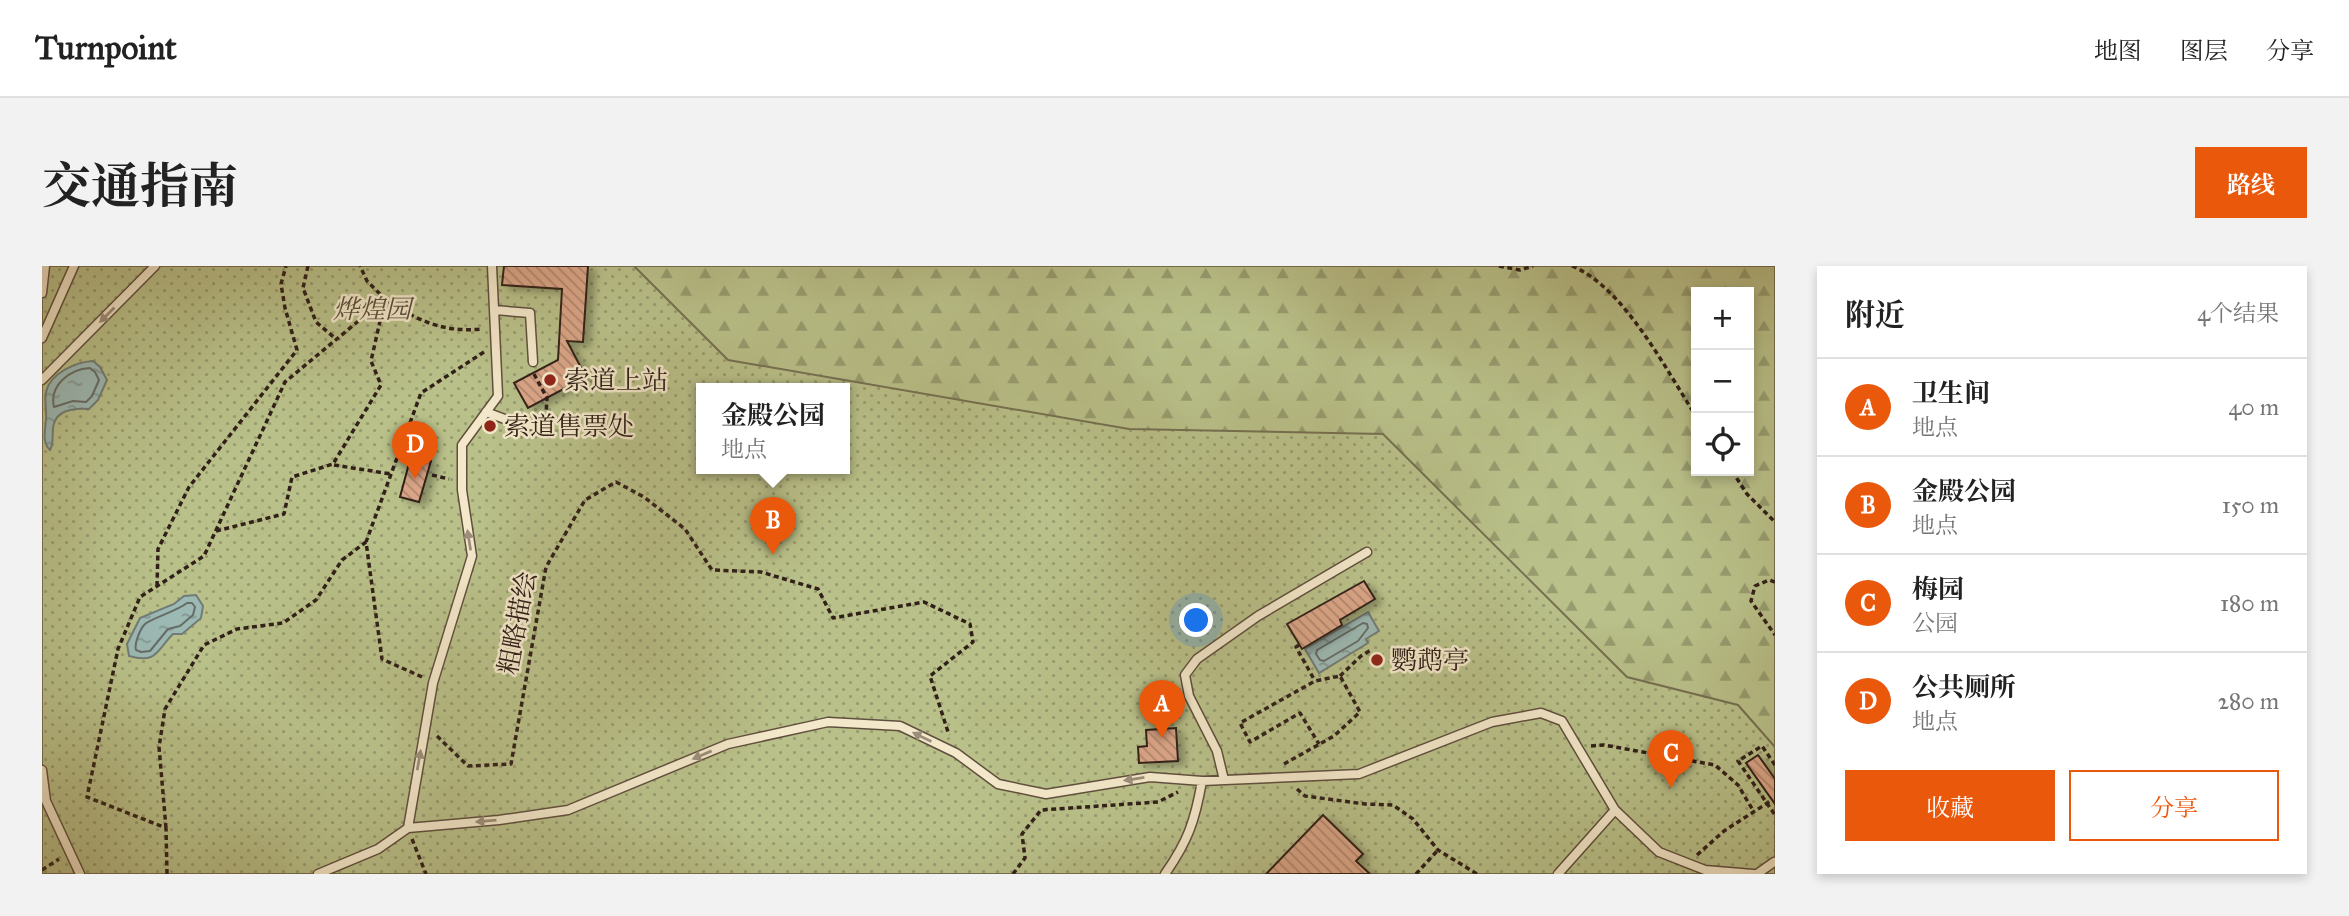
<!DOCTYPE html>
<html lang="zh">
<meta charset="utf-8">
<style>
:root{--surface:#fff;--page:#f2f2f2;--text:#222;--muted:#767676;--line:#e0e0e0;--accent:#ea580c}
body{margin:0;font-family:"IM FELL Great Primer","Noto Serif SC",serif;background:var(--page);color:var(--text)}
.controls{position:absolute;right:21px;top:21px;display:grid;overflow:hidden;border-radius:0px;box-shadow:0 4px 10px #0003}
.controls button{width:63px;height:63px;display:grid;place-items:center;padding:0;border:0;border-bottom:2px solid var(--line);background:var(--surface);color:var(--text);font:35px sans-serif}
.you{position:absolute;left:1155px;top:355px;width:24px;height:24px;margin:-18px;border:5px solid #fff;border-radius:50%;background:#1a73e8;box-shadow:0 0 0 10px #1a73e833}
.badge{display:grid;place-items:center;width:46px;height:46px;border-radius:50%;background:var(--accent);color:#fff;font-size:23px;font-weight:700}
.pin{position:absolute;translate:-50% -58px;filter:drop-shadow(0 2px 4px #0008)}
.pin::after{content:'';position:absolute;top:37px;width:24px;height:21px;background:inherit;clip-path:polygon(0 0,100% 0,50% 100%)}
.popup{position:absolute;left:654px;top:117px;width:154px;height:91px;box-sizing:border-box;display:grid;place-content:center;border-radius:0px;background:var(--surface);filter:drop-shadow(0 2px 5px #0005);font-size:23px;white-space:nowrap;color:var(--muted)}
.popup b{font-size:26px;color:var(--text)}
.popup::after{content:'';position:absolute;left:50%;top:100%;margin-left:-14px;border:14px solid transparent;border-top-color:var(--surface)}
.list{margin:0;padding:0;list-style:none}
h2{display:flex;justify-content:space-between;align-items:center;height:91px;margin:0;padding:0 28px;font-size:30px}
h2 small{font-size:23px;font-weight:400;color:var(--muted)}
.list li{display:grid;grid-template-columns:46px 1fr auto;gap:21px;align-items:center;box-sizing:border-box;height:98px;padding:0 28px;border-top:2px solid var(--line)}
.list b{display:block;font-size:26px;white-space:nowrap}
.list p{margin:0;font-size:23px;white-space:nowrap;color:var(--muted)}
.list em{font-size:23px;font-style:normal;color:var(--muted)}
.actions{display:flex;gap:14px;padding:21px 28px}
.actions a{flex:1;padding:16px 0;border:2px solid var(--accent);border-radius:0px;text-align:center;font-size:24px;color:var(--accent)}
.actions .main{background:var(--accent);color:#fff}
.icon{flex:none;width:38px;height:38px;fill:none;stroke:currentColor;stroke-width:2;stroke-linecap:round;stroke-linejoin:round}
.map{position:relative;flex:none;width:1733px;height:608px;overflow:hidden;border-radius:0px}
header{display:flex;align-items:center;gap:42px;box-sizing:border-box;height:98px;padding:0 35px;background:var(--surface);border-bottom:2px solid var(--line)}
header strong{font-size:33px}
nav{display:flex;gap:38px;margin-inline-start:auto;font-size:24px}
.intro{display:flex;align-items:center;justify-content:space-between;box-sizing:border-box;height:168px;padding:0 42px}
h1{margin:0;font-size:49px}
.button{padding:18px 32px;border-radius:0px;background:var(--accent);color:#fff;font-size:24px;font-weight:700}
main{display:flex;gap:42px;padding:0 42px}
aside{flex:1;background:var(--surface);border-radius:0px;box-shadow:0 4px 10px #0003}
.map>svg:first-child{display:block}
</style>
<header>
<strong>Turnpoint</strong>
<nav><a>地图</a><a>图层</a><a>分享</a></nav>
</header>
<div class="intro"><h1>交通指南</h1><a class="button">路线</a></div>
<main>
<div class="map">
<svg width="1733" height="608" viewBox="0 0 1733 608">
<defs>
<pattern id="forest-firs" width="22" height="20" patternUnits="userSpaceOnUse" patternTransform="scale(1.75)"><rect width="22" height="20" fill="#b9c089"/><path d="M5 1l3.5 6h-7zM16 11l3.5 6h-7z" fill="#979c6f"/></pattern>
<pattern id="park-dots" width="8" height="8" patternUnits="userSpaceOnUse" patternTransform="scale(1.75)"><rect width="8" height="8" fill="#b9c089"/><path d="M2 2h.1M6 6h.1" fill="none" stroke="#979c6f" stroke-width="1.8" stroke-linecap="round"/></pattern>
<pattern id="water-ripples" width="26" height="14" patternUnits="userSpaceOnUse" patternTransform="scale(1.75)"><rect width="26" height="14" fill="#9cb9b4"/><path d="M2 4q2-2 4 0t4 0M15 11q2-2 4 0t4 0" fill="none" stroke="#809692"/></pattern>
<pattern id="building-back-hatch" width="6" height="6" patternUnits="userSpaceOnUse" patternTransform="scale(1.75)"><rect width="6" height="6" fill="#daa587"/><path d="M-1 5l2 2M0 0l6 6M5-1l2 2" fill="none" stroke="#b1866e"/></pattern>
<filter id="shadow"><feDropShadow dx="7" dy="4" stdDeviation="3.5" flood-color="#0004"/></filter>
</defs>
<rect width="100%" height="100%" fill="#eddcad"/>
<filter id="stains"><feTurbulence type="fractalNoise" baseFrequency=".00286" numOctaves="4"/><feColorMatrix values="0 0 0 0 .2 0 0 0 0 .09 0 0 0 0 .02 0 0 0 .5 -.17"/></filter>
<radialGradient id="worn" r=".72"><stop offset=".6" stop-color="#630" stop-opacity="0"/><stop offset="1" stop-color="#630" stop-opacity=".3"/></radialGradient>
<!-- forest -->
<path fill="url(#forest-firs)" stroke="#757051" stroke-width="2" fill-rule="evenodd" d="M0,0H1733V608H0ZM1654,26H1707V205H1654ZM659,123H803V203H659Z"/>
<!-- park -->
<path fill="url(#park-dots)" stroke="#757051" stroke-width="2" fill-rule="evenodd" d="M0,0H592L686,94L1087,163L1341,168L1585,411L1696,439L1733,481V608H0ZM659,123H803V203H659Z"/>
<!-- water -->
<path fill="url(#water-ripples)" stroke="#717c76" stroke-width="2" d="M51,95L58,101L65,114L56,134L47,143C33,142 13,143 11,162C10,170 12,177 8,184C0,177 3,165 4,154C5,145 2,135 4,126C8,107 34,96 51,95Z
M154,329L161,340L159,352L140,368H131C114,385 115,398 87,390L85,378L98,352L132,338L142,330Z
M1326,346L1337,365L1324,373L1326,377L1277,407L1263,383Z"/>
<g fill="none" stroke-linecap="round" stroke-linejoin="round">
<!-- shore -->
<path stroke="#666c66" stroke-width="2" d="M48,102L53,106L57,114L50,130L44,136L31,135L12,141C7,120 27,103 48,102Z
M145,337H150L153,341L151,349L138,360L126,363L108,385L99,386L94,384C92,378 98,363 103,358C110,352 135,345 145,337Z
M1321,357L1325,358L1326,362L1316,375L1282,395L1278,394L1274,388L1275,384Z"/>
</g>
<!-- building -->
<path fill="url(#building-back-hatch)" stroke="#312019" stroke-width="2" filter="url(#shadow)" d="M462,0H546L541,76L525,75L544,111L486,142L472,117L516,94L520,23L460,19Z
M369,190L389,195L377,236L358,231Z
M1322,315L1333,333L1298,354L1300,359L1260,383L1245,358Z
M1134,462L1136,495L1097,497L1096,481L1105,480L1104,464Z
M1716,489L1733,513V538L1704,497Z
M1281,549L1321,588L1314,595L1328,608H1224Z"/>
<g fill="none" stroke-linecap="round" stroke-linejoin="round">
<defs>
<path id="service" d="M0,27L3,0
M452,44L488,47L491,96
M0,72L32,0
M0,114L113,0
M444,146L468,155L504,162
M0,504L4,535L38,608
M1182,514L1175,485L1147,430L1143,409L1155,393L1216,350L1325,286
M366,562L391,417L430,290L420,224V179L456,130L450,0
M276,608L336,583L366,562L457,554L526,544L686,478L786,456L858,460L914,487L956,518L1004,528L1108,511L1160,515L1317,508L1450,456L1499,447L1520,455L1573,544L1617,586L1663,604L1711,608
M1123,608C1146,575 1153,555 1160,515
M1516,608L1573,544
M1715,608L1732,596"/>
</defs>
<!-- service casing -->
<use href="#service" stroke="#604f3e" stroke-width="11"/>
<!-- path -->
<path stroke="#312019" stroke-width="3.5" stroke-dasharray="5 3.5" stroke-linecap="butt" d="M266,0L261,22L274,56L294,73
M1457,0L1478,4L1491,0
M1530,0C1582,21 1624,104 1654,150
M492,108L505,132L504,149
M292,199L349,208
M1690,205L1705,228L1733,256
M390,209L407,213
M174,265L242,248L250,211L291,198L339,119L329,95L343,33L325,15L318,0
M1733,316L1727,314L1713,320L1709,335L1733,369
M115,320L116,283L147,221L255,84L243,42L239,18L244,0
M1257,379L1254,381L1273,415
M1298,410L1319,390L1329,384
M380,411L340,393L324,276L379,127L442,86
M395,470L426,500L469,498L504,301L543,234L574,216L602,231L643,263L670,304L719,306L776,323L791,352L882,336L928,358L931,376L888,410L907,469
M1549,480L1562,479L1673,499L1696,519L1712,546
M1242,498L1292,470L1318,446L1298,410L1273,415L1198,457L1208,476L1258,447L1277,478
M1733,499L1720,480L1696,495L1733,549
M1255,523L1263,530L1323,538L1351,539L1371,553L1396,584L1435,608
M124,562L117,481L123,443L162,379L195,363L241,357L274,334L300,294L324,276
M370,573L384,608
M1655,589L1682,565L1730,534
M0,604L17,593
M125,608L124,562L45,531L76,383L98,331L162,290L243,116L343,33C374,54 401,67 440,63
M971,608L983,592L980,568L999,544L1116,536L1136,526
M1374,608L1396,584"/>
<!-- service -->
<use href="#service" stroke="#f3e8ca" stroke-width="8"/>
</g>
<!-- one-way arrows -->
<defs><path id="oneway-solid" d="M-6-.8H1V-3.2L6.5 0L1 3.2V.8H-6Z" transform="scale(1.75)"/></defs>
<g fill="#9c8e7a">
<use href="#oneway-solid" transform="translate(65 49) rotate(135)"/>
<use href="#oneway-solid" transform="translate(427 274) rotate(-99)"/>
<use href="#oneway-solid" transform="translate(880 471) rotate(-154)"/>
<use href="#oneway-solid" transform="translate(660 489) rotate(157)"/>
<use href="#oneway-solid" transform="translate(377 494) rotate(-80)"/>
<use href="#oneway-solid" transform="translate(1092 513) rotate(171)"/>
<use href="#oneway-solid" transform="translate(444 555) rotate(175)"/>
</g>
<!-- markers -->
<g fill="#8f2418" stroke="#f3e8ca" stroke-width="2.5">
<circle cx="508" cy="114" r="7"/>
<circle cx="448" cy="160" r="7"/>
<circle cx="1335" cy="394" r="7"/>
</g>
<g text-anchor="middle" stroke-width="5" stroke-linejoin="round" paint-order="stroke">
<!-- park labels -->
<g font-size="26" font-style="italic" fill="#5a503b" stroke="#f3e8ca">
<text x="330" y="52">烨煌园</text>
</g>
<!-- poi labels -->
<g font-size="26" fill="#312019" stroke="#f3e8ca" text-anchor="start">
<text x="522" y="123">索道上站</text>
<text x="462" y="169">索道售票处</text>
<text x="1349" y="403">鹦鹉亭</text>
</g>
<!-- street labels -->
<g font-size="26" fill="#312019" stroke="#f3e8ca">
<text transform="translate(475 357) rotate(-79)" y="9">粗略描绘</text>
</g>
</g>
<rect width="100%" height="100%" filter="url(#stains)"/>
<rect width="100%" height="100%" fill="url(#worn)"/>
</svg>
<div class="controls">
<button>+</button>
<button>−</button>
<button><svg class="icon" aria-label="locate" viewBox="0 0 24 24"><circle cx="12" cy="12" r="6"/><path d="M12 2v4M12 18v4M2 12h4M18 12h4"/></svg></button>
</div>
<div class="you"></div>
<div class="pin badge" style="left:1120px;top:472px">A</div>
<div class="pin badge" style="left:731px;top:289px">B</div>
<div class="popup"><b>金殿公园</b>地点</div>
<div class="pin badge" style="left:1629px;top:522px">C</div>
<div class="pin badge" style="left:373px;top:213px">D</div>
</div>
<aside>
<h2>附近<small>4个结果</small></h2>
<ul class="list">
<li><span class="badge">A</span><div><b>卫生间</b><p>地点</p></div><em>40 m</em></li>
<li><span class="badge">B</span><div><b>金殿公园</b><p>地点</p></div><em>150 m</em></li>
<li><span class="badge">C</span><div><b>梅园</b><p>公园</p></div><em>180 m</em></li>
<li><span class="badge">D</span><div><b>公共厕所</b><p>地点</p></div><em>280 m</em></li>
</ul>
<div class="actions"><a class="main">收藏</a><a>分享</a></div>
</aside>
</main>
